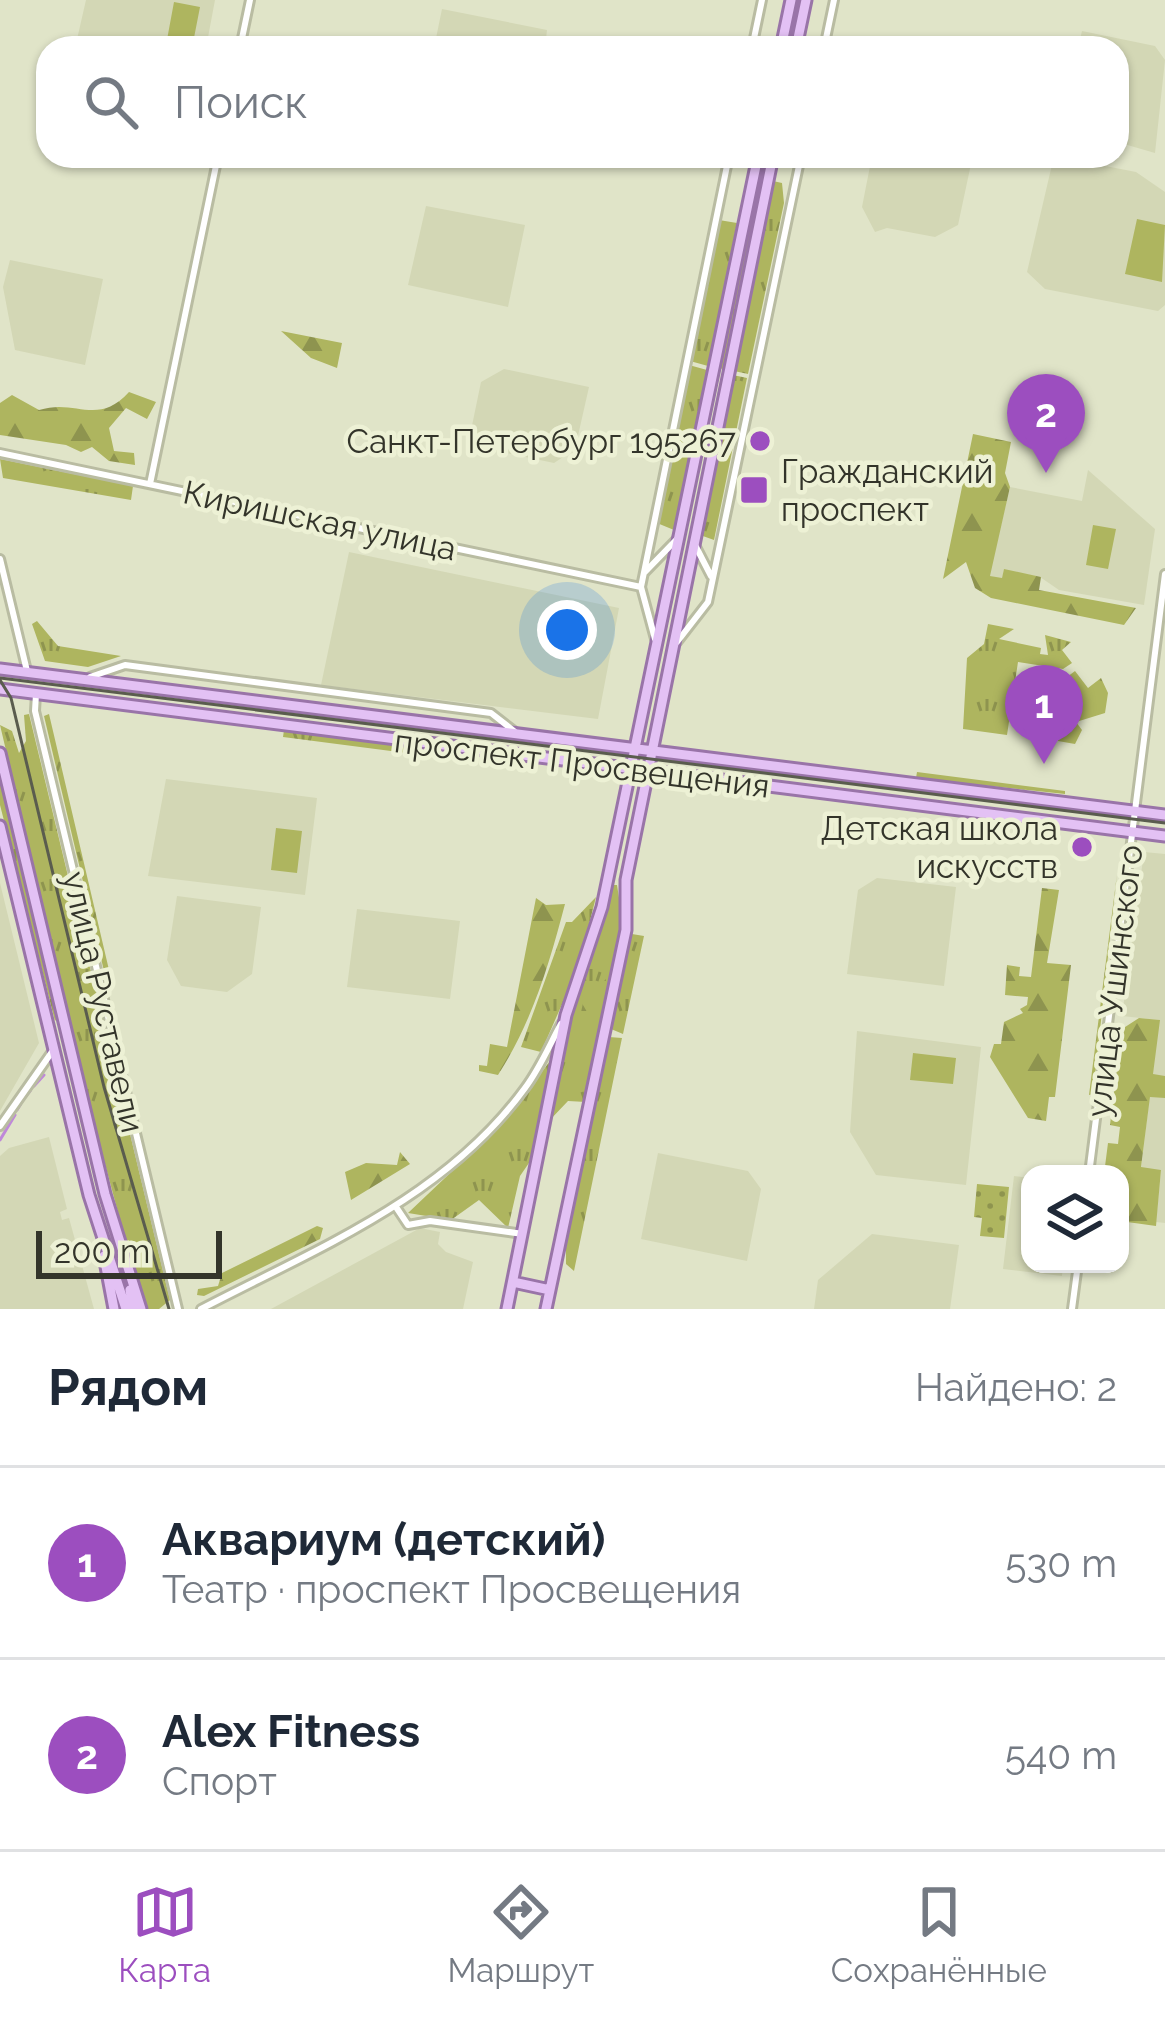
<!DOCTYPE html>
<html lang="ru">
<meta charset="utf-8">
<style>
:root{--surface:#fff;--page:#f6f6f7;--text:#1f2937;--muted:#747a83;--line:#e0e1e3;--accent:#9c4ebf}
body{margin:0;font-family:Raleway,sans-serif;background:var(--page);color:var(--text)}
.controls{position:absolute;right:36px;bottom:36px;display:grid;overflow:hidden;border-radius:24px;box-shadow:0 3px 9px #0004}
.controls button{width:108px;height:108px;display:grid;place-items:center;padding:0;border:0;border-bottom:3px solid var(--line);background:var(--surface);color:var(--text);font:60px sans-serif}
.scale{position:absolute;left:36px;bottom:30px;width:186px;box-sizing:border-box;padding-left:12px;border:6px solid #33342a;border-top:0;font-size:33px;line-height:42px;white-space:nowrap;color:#33342a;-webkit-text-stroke:9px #edf1d5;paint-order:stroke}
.you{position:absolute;left:567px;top:630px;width:42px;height:42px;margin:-30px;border:9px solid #fff;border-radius:50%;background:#1a73e8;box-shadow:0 0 0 18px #1a73e833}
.badge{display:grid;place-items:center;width:78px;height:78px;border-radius:50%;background:var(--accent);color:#fff;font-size:39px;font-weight:700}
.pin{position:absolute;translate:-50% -99px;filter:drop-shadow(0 3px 6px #0008)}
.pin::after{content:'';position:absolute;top:63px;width:42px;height:36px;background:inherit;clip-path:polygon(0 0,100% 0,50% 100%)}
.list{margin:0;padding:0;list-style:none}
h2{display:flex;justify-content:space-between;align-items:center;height:156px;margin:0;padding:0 48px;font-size:51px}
h2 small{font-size:39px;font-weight:400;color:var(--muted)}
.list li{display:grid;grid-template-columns:78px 1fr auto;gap:36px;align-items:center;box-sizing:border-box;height:192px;padding:0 48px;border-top:3px solid var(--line)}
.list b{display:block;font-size:45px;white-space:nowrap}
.list p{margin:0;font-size:39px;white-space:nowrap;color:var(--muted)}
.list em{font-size:39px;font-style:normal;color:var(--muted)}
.icon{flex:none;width:66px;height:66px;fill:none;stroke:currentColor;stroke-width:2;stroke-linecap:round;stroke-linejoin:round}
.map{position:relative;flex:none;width:1165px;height:1309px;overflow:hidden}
.search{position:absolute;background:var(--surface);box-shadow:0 3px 9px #0004;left:36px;right:36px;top:36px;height:132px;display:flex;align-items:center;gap:30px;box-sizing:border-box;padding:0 42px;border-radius:36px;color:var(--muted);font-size:45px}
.sheet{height:540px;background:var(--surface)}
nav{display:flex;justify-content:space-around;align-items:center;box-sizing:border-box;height:168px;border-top:3px solid var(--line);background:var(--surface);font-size:33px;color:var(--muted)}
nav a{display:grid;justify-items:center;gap:6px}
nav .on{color:var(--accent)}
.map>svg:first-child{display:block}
</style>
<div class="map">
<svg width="1165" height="1309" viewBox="0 0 1165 1309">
<defs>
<pattern id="grass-tufts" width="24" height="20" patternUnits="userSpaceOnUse" patternTransform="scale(3)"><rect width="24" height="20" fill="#aeb55f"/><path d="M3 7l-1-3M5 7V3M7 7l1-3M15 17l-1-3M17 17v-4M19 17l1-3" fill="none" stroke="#8e944f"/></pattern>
<pattern id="forest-firs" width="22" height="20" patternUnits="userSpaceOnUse" patternTransform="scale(3)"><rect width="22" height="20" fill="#aeb55f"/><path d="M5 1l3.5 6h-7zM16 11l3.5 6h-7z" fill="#8e944f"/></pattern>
<pattern id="park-dots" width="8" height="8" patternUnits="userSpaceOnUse" patternTransform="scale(3)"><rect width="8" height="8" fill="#aeb55f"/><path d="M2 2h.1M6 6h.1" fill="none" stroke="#8e944f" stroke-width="1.8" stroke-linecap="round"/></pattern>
</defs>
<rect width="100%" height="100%" fill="#e0e4c8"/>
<!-- built -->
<path fill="#d3d7b5" d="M86,0H215L206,48H75Z
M442,9L547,30L545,48H434Z
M1082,31L1155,46L1165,60L1155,153L1117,142V48H1078Z
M872,156H964L971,164L958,225L935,237L887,228L875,232L862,207Z
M1054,156L1136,172L1165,192V305L1158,311L1045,289L1027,272Z
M426,206L525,225L508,307L408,285Z
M10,260L103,279L85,365L15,350L3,287Z
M504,369L589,387L575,449L554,463L468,445L481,382Z
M1088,470L1155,529L1144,605L1059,590L1040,577L1004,570L1002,579L989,576L1010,487L1082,501Z
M349,552L619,608L598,719L321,685Z
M166,779L317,798L305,895L148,876Z
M1144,852L1165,854V1223L1156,1222L1161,1171L1141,1168L1159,1020L1122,1016Z
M877,878L956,887L944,986L847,974L858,890Z
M0,883L39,1043L0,1111Z
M177,896L261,907L252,974L227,992L181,986L167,960Z
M357,909L460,921L450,999L347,987Z
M857,1031L981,1047L966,1185L876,1175L850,1132Z
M49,1137L67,1209L60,1212L62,1220L69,1218L94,1309H0V1156L9,1148Z
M658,1153L748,1171L761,1189L747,1261L641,1239Z
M1014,1176L1030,1178V1264H1063L1062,1276L1003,1269Z
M420,1228L440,1232L438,1244L446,1252L473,1262L463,1309H271Z
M872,1234L959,1245L950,1309H814L818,1280Z"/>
<!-- grass -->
<path fill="url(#grass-tufts)" d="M758,178L763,179L723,369L719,368Z
M773,181L782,183L784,203L748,374L734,371Z
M719,220L737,223L708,366L690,361Z
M689,365L707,370L674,530L657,523Z
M733,375L747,378L714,540L700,535Z
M0,459L133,486L131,500L3,478Z
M37,621L58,646L121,656L88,667L45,661L32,624Z
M988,624L1014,629L999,639L1041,648L1040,654L1048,655L1045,635L1071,642L1062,650L1072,663L1063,669L1018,662L1007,735L963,729L967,658L984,644Z
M1075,671L1088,688L1101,678L1108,693L1105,713L1076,722L1082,730L1075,744L1058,741L1067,677Z
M29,714L170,1300L159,1309H144L94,1123L0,725L12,731L19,753L26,741L24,715Z
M49,714L113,987L108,988L44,716Z
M284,730L468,754V761L283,737Z
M917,772L1065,791V794L916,778Z
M0,778L57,1018L55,1021L0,805Z
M1117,874L1093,1094L1089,1095Z
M611,885H617L623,923L586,1102L568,1101L548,1122L562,1051Z
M596,897L578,968L541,1052L521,1047L566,922H572Z
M632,934L644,936L623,1034L611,1029Z
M609,1037L622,1038L574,1271L566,1264V1247Z
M550,1061L531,1160L520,1176L508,1228L479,1200L451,1220L408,1213L505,1121Z"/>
<!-- forest -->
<path fill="url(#forest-firs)" d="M281,331L342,343L337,368L311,358Z
M129,392L156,402L147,419L126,408L109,428L114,451L134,453L135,465L109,461L92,447L81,452L66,445L0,435V403L12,395L39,410C76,398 97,427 129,392Z
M973,434L1011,442L1005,473L1010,487L990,576L1002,578L1004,569L1041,577L1039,590L1136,608L1124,625L991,598L975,588L966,562L943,579Z
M1042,888L1059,890L1047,963L1071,965L1055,1097H1049L1046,1121L1028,1118L990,1057L994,1044H1001L1004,1022L1023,1013L1020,1009L1027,1005L1028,997L1005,995L1007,965L1020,967L1019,976L1031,977Z
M536,898L546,905L565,904C549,965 532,1022 498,1075L479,1071V1065L487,1066L490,1044L507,1047Z
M606,979L597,1041L589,1042L592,1054L573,1050L583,1003Z
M1139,1018L1160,1020L1153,1074L1165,1076V1098L1150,1097L1141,1167L1161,1170L1156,1226L1120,1221V1174H1104L1108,1143L1118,1144L1120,1127L1110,1125L1122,1029Z
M400,1152L410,1164L351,1200L345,1172L366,1163L397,1165Z
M317,1226L323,1228L320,1239L204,1296L197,1295L198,1289L218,1286L222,1273Z"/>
<!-- park -->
<path fill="url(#park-dots)" d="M977,1184L1009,1187L1004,1238L980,1236L982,1218L974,1217Z"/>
<!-- garden -->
<path fill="#aeb55f" d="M174,2L200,7L192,48L166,45Z
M1137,219L1165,225L1162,282L1125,274Z
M1093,525L1116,529L1108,569L1086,565Z
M276,828L302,831L297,873L271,870Z
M913,1053L956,1058L953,1084L910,1080Z"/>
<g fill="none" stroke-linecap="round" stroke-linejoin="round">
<!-- stream -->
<path stroke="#bf88d9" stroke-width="3" d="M34,1086L44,1075
M24,1098L30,1091
M17,1110L20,1105
M0,1140L15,1115"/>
<defs>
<path id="minor" d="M240,48L250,0
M752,48L762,0
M824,48L834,0
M0,453L641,587
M150,484L218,156
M695,545L711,576
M0,559L27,671
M644,573L677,539
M655,639L641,587L729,156
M677,642L708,602L801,156
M90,677L125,665L491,713L514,731
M36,694L35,711L178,1309
M0,1126L54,1049
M1089,1174L1165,574
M396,1207L408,1225L430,1221L523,1234
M201,1309C318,1248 445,1198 525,1088C540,1068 549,1046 561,1024
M1072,1309L1078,1264"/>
<path id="major" d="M781,48L791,0
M796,48L806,0
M0,669L1165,815
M0,689L1165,836
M0,753L105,1194L141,1309
M0,826L89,1195L126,1309
M104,1256L114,1309
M513,1282L550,1290
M130,1290L133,1309
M507,1309L566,1015L602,907L758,156
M546,1309L626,930V880L773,156"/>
</defs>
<!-- minor casing -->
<use href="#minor" stroke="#b9bca2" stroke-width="12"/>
<!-- major casing -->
<use href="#major" stroke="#9974a8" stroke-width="15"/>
<!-- minor -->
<use href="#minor" stroke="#fff" stroke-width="6"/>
<!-- major -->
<use href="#major" stroke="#e3c1f4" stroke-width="9"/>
<!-- tram -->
<path stroke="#5a5c4e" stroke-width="3" d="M0,678L1165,823
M0,680L11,698L104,1087L169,1309"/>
</g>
<!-- markers -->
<g fill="#9c4ebf" stroke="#edf1d5" stroke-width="4.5">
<circle cx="760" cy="441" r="12"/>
<rect x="739" y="475" width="30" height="30" rx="6"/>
<circle cx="1082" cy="847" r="12"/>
</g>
<g text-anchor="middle" stroke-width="9" stroke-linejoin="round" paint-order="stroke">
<!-- poi labels -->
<g font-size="33" fill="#33342a" stroke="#edf1d5" text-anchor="end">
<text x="736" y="453">Санкт-Петербург 195267</text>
<text x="781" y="483" text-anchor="start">Гражданский<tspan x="781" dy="38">проспект</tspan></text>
<text x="1058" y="840">Детская школа<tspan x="1058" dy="38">искусств</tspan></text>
</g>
<!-- street labels -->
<g font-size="33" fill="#33342a" stroke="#edf1d5">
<text transform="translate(320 520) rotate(12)" y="12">Киришская улица</text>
<text transform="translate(582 763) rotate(7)" y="12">проспект Просвещения</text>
<text transform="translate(1114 981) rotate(-83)" y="12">улица Ушинского</text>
<text transform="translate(104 1002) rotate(77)" y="12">улица Руставели</text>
</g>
</g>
</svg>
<div class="controls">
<button><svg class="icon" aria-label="layers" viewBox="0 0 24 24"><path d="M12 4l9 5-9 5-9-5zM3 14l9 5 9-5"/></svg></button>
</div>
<div class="scale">200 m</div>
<div class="you"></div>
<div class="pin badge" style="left:1044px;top:764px">1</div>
<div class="pin badge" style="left:1046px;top:473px">2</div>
<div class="search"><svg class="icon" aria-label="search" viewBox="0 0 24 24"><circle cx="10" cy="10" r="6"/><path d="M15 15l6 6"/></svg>Поиск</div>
</div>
<section class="sheet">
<h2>Рядом<small>Найдено: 2</small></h2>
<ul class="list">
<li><span class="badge">1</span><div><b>Аквариум (детский)</b><p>Театр · проспект Просвещения</p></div><em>530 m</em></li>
<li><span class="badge">2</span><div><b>Alex Fitness</b><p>Спорт</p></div><em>540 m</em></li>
</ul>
</section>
<nav>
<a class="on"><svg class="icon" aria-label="map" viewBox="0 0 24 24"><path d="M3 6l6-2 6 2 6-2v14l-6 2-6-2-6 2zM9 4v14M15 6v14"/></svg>Карта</a>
<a><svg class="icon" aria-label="directions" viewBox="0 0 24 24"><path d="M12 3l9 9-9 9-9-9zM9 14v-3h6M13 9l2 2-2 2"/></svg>Маршрут</a>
<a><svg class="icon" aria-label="saved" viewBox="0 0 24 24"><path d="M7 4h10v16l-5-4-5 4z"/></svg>Сохранённые</a>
</nav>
